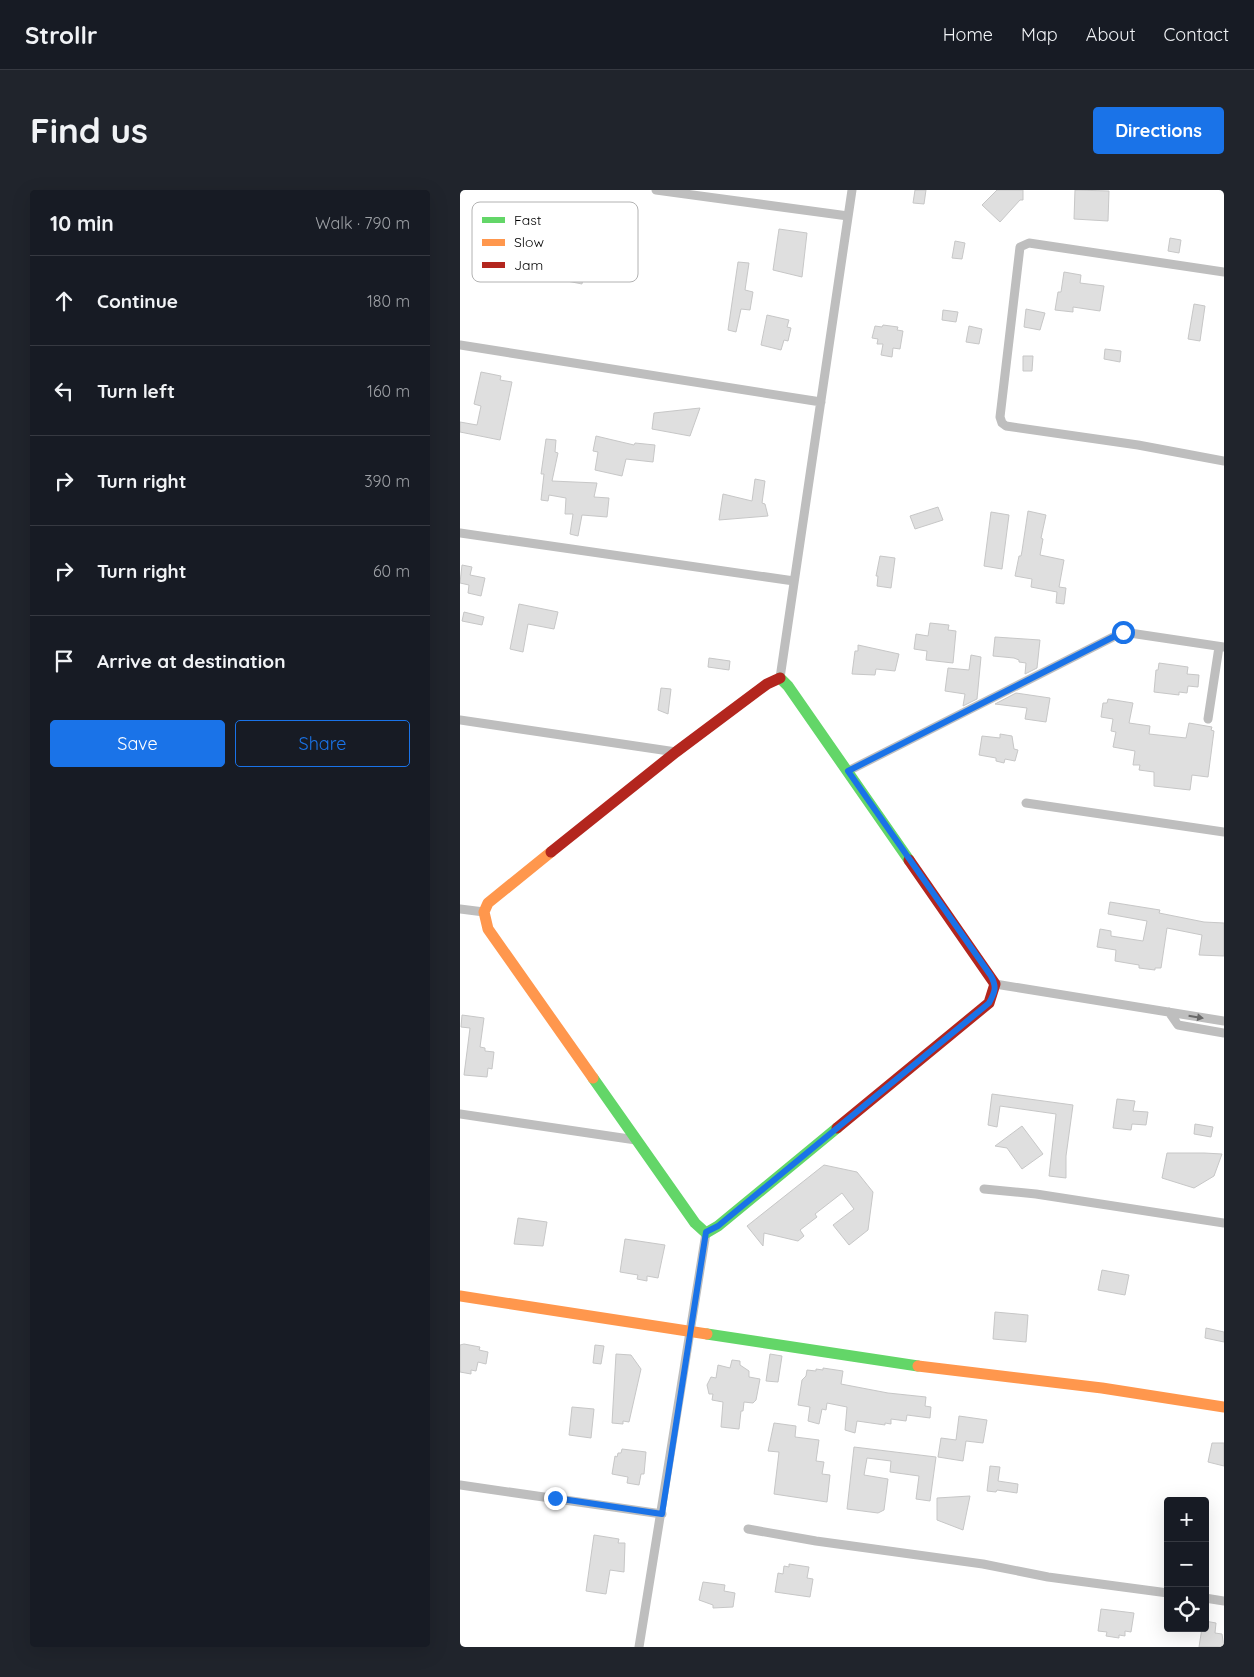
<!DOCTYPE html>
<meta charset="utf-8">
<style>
:root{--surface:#171b24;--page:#20242c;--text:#f1f3f6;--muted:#9ea1a6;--line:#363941;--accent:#1a73e8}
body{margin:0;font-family:Quicksand,sans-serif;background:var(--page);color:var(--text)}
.controls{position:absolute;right:15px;bottom:15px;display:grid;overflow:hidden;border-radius:5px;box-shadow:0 5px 20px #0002}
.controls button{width:45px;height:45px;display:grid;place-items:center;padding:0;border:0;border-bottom:1px solid var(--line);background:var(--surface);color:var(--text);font:25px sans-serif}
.stop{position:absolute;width:15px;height:15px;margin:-11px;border:4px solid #1a73e8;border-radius:50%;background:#fff}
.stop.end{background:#1a73e8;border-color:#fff;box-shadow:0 1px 5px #0008}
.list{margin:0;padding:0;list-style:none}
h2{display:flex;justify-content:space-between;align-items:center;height:65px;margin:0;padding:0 20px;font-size:21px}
h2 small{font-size:16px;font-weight:400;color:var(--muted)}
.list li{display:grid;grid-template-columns:32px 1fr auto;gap:15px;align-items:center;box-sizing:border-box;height:90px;padding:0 20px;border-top:1px solid var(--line)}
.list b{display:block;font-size:19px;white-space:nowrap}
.list em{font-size:16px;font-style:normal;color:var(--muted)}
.actions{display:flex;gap:10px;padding:15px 20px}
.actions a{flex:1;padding:11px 0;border:1px solid var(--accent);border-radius:5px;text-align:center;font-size:18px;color:var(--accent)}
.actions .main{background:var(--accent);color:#fff}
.icon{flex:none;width:28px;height:28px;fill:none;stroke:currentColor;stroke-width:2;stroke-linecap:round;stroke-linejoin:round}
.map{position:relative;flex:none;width:764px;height:1457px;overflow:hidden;border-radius:5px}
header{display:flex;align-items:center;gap:30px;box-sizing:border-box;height:70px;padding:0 25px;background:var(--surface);border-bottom:1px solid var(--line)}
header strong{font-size:24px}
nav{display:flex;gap:28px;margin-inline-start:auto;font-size:18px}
.intro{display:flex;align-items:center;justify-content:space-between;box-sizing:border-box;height:120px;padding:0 30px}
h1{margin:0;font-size:35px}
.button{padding:12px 22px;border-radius:5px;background:var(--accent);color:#fff;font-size:18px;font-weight:700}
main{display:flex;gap:30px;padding:0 30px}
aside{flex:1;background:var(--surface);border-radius:5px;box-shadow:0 5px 20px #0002}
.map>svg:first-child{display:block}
</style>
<header>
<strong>Strollr</strong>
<nav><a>Home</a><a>Map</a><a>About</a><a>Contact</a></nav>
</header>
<div class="intro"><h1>Find us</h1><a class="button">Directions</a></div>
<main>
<aside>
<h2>10 min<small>Walk · 790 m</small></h2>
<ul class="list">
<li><svg class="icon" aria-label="ahead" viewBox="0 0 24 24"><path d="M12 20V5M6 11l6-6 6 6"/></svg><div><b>Continue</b></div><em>180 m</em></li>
<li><svg class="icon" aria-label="left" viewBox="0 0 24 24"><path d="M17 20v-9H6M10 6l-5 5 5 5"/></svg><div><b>Turn left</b></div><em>160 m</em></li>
<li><svg class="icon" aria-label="right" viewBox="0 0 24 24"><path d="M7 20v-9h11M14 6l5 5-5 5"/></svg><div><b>Turn right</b></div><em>390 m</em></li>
<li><svg class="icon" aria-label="right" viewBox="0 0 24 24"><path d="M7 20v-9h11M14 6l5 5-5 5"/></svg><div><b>Turn right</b></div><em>60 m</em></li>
<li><svg class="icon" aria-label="arrive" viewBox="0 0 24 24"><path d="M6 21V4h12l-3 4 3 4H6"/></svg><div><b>Arrive at destination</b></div></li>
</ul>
<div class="actions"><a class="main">Save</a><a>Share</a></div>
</aside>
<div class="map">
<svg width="764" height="1457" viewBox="0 0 764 1457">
<rect width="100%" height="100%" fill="#fff"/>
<!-- building -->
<path fill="#dfdfdf" stroke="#c7c7c7" d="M455,0H466L464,14L453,13Z
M537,0H563V10H560L540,32L522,15Z
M615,0L649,1L648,31L614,29Z
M319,39L347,43L342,87L313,80Z
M710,48L721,50L719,63L708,61Z
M495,51L505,53L502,69L492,68Z
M72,72L125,77L122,94L107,91L108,87L70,82Z
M278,72L289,73L285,100L293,102L290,120L281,119L276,142L268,140Z
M604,82L621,85L620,93L644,96L640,121L613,117V122L595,120L598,102H601Z
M734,114L745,116L740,151L728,149Z
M566,119L585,123L580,140L564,137Z
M483,120L498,122L496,132L482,130Z
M307,125L329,130L327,137L331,138L328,151L324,150L321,160L301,155Z
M423,135L438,137L437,140L443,141L440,159L433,158L432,167L421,165L423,154H417L418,149L412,148L415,136L422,137Z
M509,136L522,139L519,154L506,152Z
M645,159L661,161L660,172L644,169Z
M563,166H573L572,181H563Z
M21,182L41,186L40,190L52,192L40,250L0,242V232L17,235L21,216L14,214Z
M240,218L230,246L192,239L194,223Z
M136,246L174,255L175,253L195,255L193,272L166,269L162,286L135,280L138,262L133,261Z
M86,249L96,250L95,262L98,263L92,291L137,293L134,307L149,308L147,327L122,325L118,346L110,344L113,324H105L106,308L89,305L88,311L81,310L84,284H81Z
M295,289L305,291L302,313L305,314L308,326L259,330L263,304L292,311Z
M478,317L483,330L455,339L450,326Z
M568,321L586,325L581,348L583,349L580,365L604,370L599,397L606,398L604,414L596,413L597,402L571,397L572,389L555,386L559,366H561L562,361Z
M531,322L549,325L542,379L524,376Z
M420,366L435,368L431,398L417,396L418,386H416Z
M2,375L12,377L10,385L25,388L21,406L8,403L9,395L0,393Z
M59,414L98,422L94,439L68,434L63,462L50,459Z
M4,422L24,427L22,435L2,431Z
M470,433L489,435L488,440L496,441L493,473L466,470L467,461L454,459L456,444L468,446Z
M535,447L580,450L577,478L565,484L566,473L559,472V470L554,468L533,466Z
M398,455L439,464L435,481L416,479L415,485L392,484L395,461H398Z
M511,465L521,467L517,509L503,516L505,504L485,501L488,478L509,480Z
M249,468L270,471L269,480L248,477Z
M699,473L728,477L727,484L739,485L738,497L728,496L727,503L719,502V505L694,502L696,480H698Z
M201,498L211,499L208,524L198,520Z
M556,503L590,508L586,532L565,529L567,518L535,514Z
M648,509L673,513L669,533L690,536L689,544L726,548L729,533L752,537L751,540L754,541L748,587L732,585L730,600L694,596V582L679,580L680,575H673L675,561L653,557L656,542L651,541L653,529L641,527L643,513H647Z
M540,544L552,546L554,559L558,560L555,571L545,569L544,573L536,571V568L519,565L522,546L540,548Z
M650,712L700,720L699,723L744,732L764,733V766L739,765L742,745L707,738L701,778H695V780L679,778V775L655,771L656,760L637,757L640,739L651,741V746L683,751L687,731L648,724Z
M2,825L24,828L20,857L25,858V861L34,862L32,879L28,878L27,887L4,885L10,838L1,837Z
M532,904L613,915L606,966V988L589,986L596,924L540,916L537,937L528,935Z
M657,909L675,911L673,921L688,922L686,935L672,934L671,940L653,938Z
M735,934L753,937L751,947L734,944Z
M562,936L583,964L562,979L547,958L535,956Z
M707,963H744L762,964L754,986L734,998L702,988Z
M364,975L397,982L413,1002L408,1040L389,1055L373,1035L394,1019L382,1003L355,1024L357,1027L340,1040L344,1046L338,1051L304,1043L303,1056L287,1036Z
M58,1028L87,1032L83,1056L54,1054Z
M165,1049L205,1055L198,1088L187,1086V1091L177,1089L178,1085L160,1082Z
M642,1080L669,1085L665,1105L638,1100Z
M535,1122L568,1125L566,1152L533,1149Z
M746,1138L764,1142V1152L745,1148Z
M4,1154L20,1157L19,1160L28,1162L26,1174L18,1172L16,1181L11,1180V1184L0,1182V1155Z
M135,1155L144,1156L141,1174L133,1173Z
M156,1164L171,1165L181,1179L169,1232L163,1231V1234L152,1233Z
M310,1164L322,1166L318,1192L306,1191Z
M272,1170L280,1171V1175L289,1181V1187L300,1189L296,1210L293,1213L284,1212L283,1221H281L279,1239L261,1237L263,1212L252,1210L253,1204H249L247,1195L251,1187L256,1188L258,1175L270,1178Z
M363,1178L383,1181L381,1194L428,1203L466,1207L465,1216L471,1217L470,1228L447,1225L446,1231L431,1229V1234L425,1233V1235L397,1231L395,1243L385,1240L387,1217L367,1213L366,1220L362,1219L359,1234L348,1231L350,1217L338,1215L342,1190L346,1186L347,1180L356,1181V1179L363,1180Z
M112,1217L134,1219L131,1248L109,1245Z
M499,1226L527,1230L523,1253L506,1251L503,1271L478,1267L481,1248L496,1250Z
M314,1233L336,1236L335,1247L359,1250L356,1271L364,1272L362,1284L370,1285L367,1312L314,1304L319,1262L308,1261Z
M752,1253H764V1276L748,1272Z
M394,1257L476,1267L470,1311L456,1309L459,1286L430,1282L431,1271L407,1268L404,1285L428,1289L424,1320L418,1323L387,1319Z
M162,1259L186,1262L184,1284H181L179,1295L167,1293L168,1287L152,1284L155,1266L157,1267L158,1263H161Z
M530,1276L540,1277L538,1291L558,1294L557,1303L537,1300L536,1302L527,1301Z
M510,1306L503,1340L477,1330V1308Z
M134,1345L159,1349L158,1353H165L164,1382L150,1380L146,1404L126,1401Z
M329,1374L349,1377L347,1388L353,1389L350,1407L315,1402L318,1383L323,1384L324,1376L329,1377Z
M243,1392L265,1395L264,1401L275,1403L273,1417L253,1418V1415L239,1410Z
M641,1419L674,1423L671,1442L665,1441V1446L659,1445V1448L646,1446L647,1442L638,1441Z
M745,1431L756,1433L755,1443L762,1444L764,1457H739L742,1438H745Z"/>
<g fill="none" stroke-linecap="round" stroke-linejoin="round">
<!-- street -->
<path stroke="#bebebe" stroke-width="9" d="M196,0L388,26
M764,82L569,53L560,57L540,227L542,233L546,236L678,255L764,271
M0,155L361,212
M0,343L334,391
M320,488L392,0
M748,529L759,457
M0,530L216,562
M388,581L663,442L764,457
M566,613L764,642
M0,719L24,722
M535,794L764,831
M709,822L718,835L764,843
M0,924L176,950
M524,999L576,1004L764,1033
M0,1295L202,1324
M288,1339L356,1351L523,1374L588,1387L708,1403
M745,1408L764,1411
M179,1457L246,1043"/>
<!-- fast -->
<path stroke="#63d668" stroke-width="11" d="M320,488L328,496L449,670
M133,888L235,1033L246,1043L258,1036L377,938
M247,1144L458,1176"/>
<!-- slow -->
<path stroke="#ff974d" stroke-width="11" d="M91,662L28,713L24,722L28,739L133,888
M0,1106L247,1144
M458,1176L642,1198L764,1217"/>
<!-- jam -->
<path stroke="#b3261e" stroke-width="11" d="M91,662L216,562L307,494L320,488
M377,938L529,813L535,794L449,670"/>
</g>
<!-- one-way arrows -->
<defs><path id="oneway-solid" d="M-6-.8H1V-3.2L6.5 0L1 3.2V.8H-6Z" transform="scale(1.25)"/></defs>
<use fill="#686868" href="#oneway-solid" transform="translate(736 827) rotate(9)"/>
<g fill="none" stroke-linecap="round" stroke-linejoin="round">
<!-- route -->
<path stroke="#1a73e8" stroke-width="6" d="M95,1308L202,1324L246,1042L258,1036L529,813C535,802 537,797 531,786L388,581L663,442"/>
</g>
<!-- legend -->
<rect x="12" y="12" width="166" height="80" rx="8" fill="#fff" stroke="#b2b2b2" stroke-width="1"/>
<rect x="22" y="27" width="23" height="6" fill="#63d668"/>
<rect x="22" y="49" width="23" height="7" fill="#ff974d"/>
<rect x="22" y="72" width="23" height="6" fill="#b3261e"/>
<g font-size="14" fill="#000">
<text x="54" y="35">Fast</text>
<text x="54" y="57">Slow</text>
<text x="54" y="80">Jam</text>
</g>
</svg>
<div class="controls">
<button>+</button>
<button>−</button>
<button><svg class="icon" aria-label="locate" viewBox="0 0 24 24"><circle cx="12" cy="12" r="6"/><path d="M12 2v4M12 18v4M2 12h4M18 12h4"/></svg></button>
</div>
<div class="stop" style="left:663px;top:442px"></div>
<div class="stop end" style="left:95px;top:1308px"></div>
</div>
</main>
